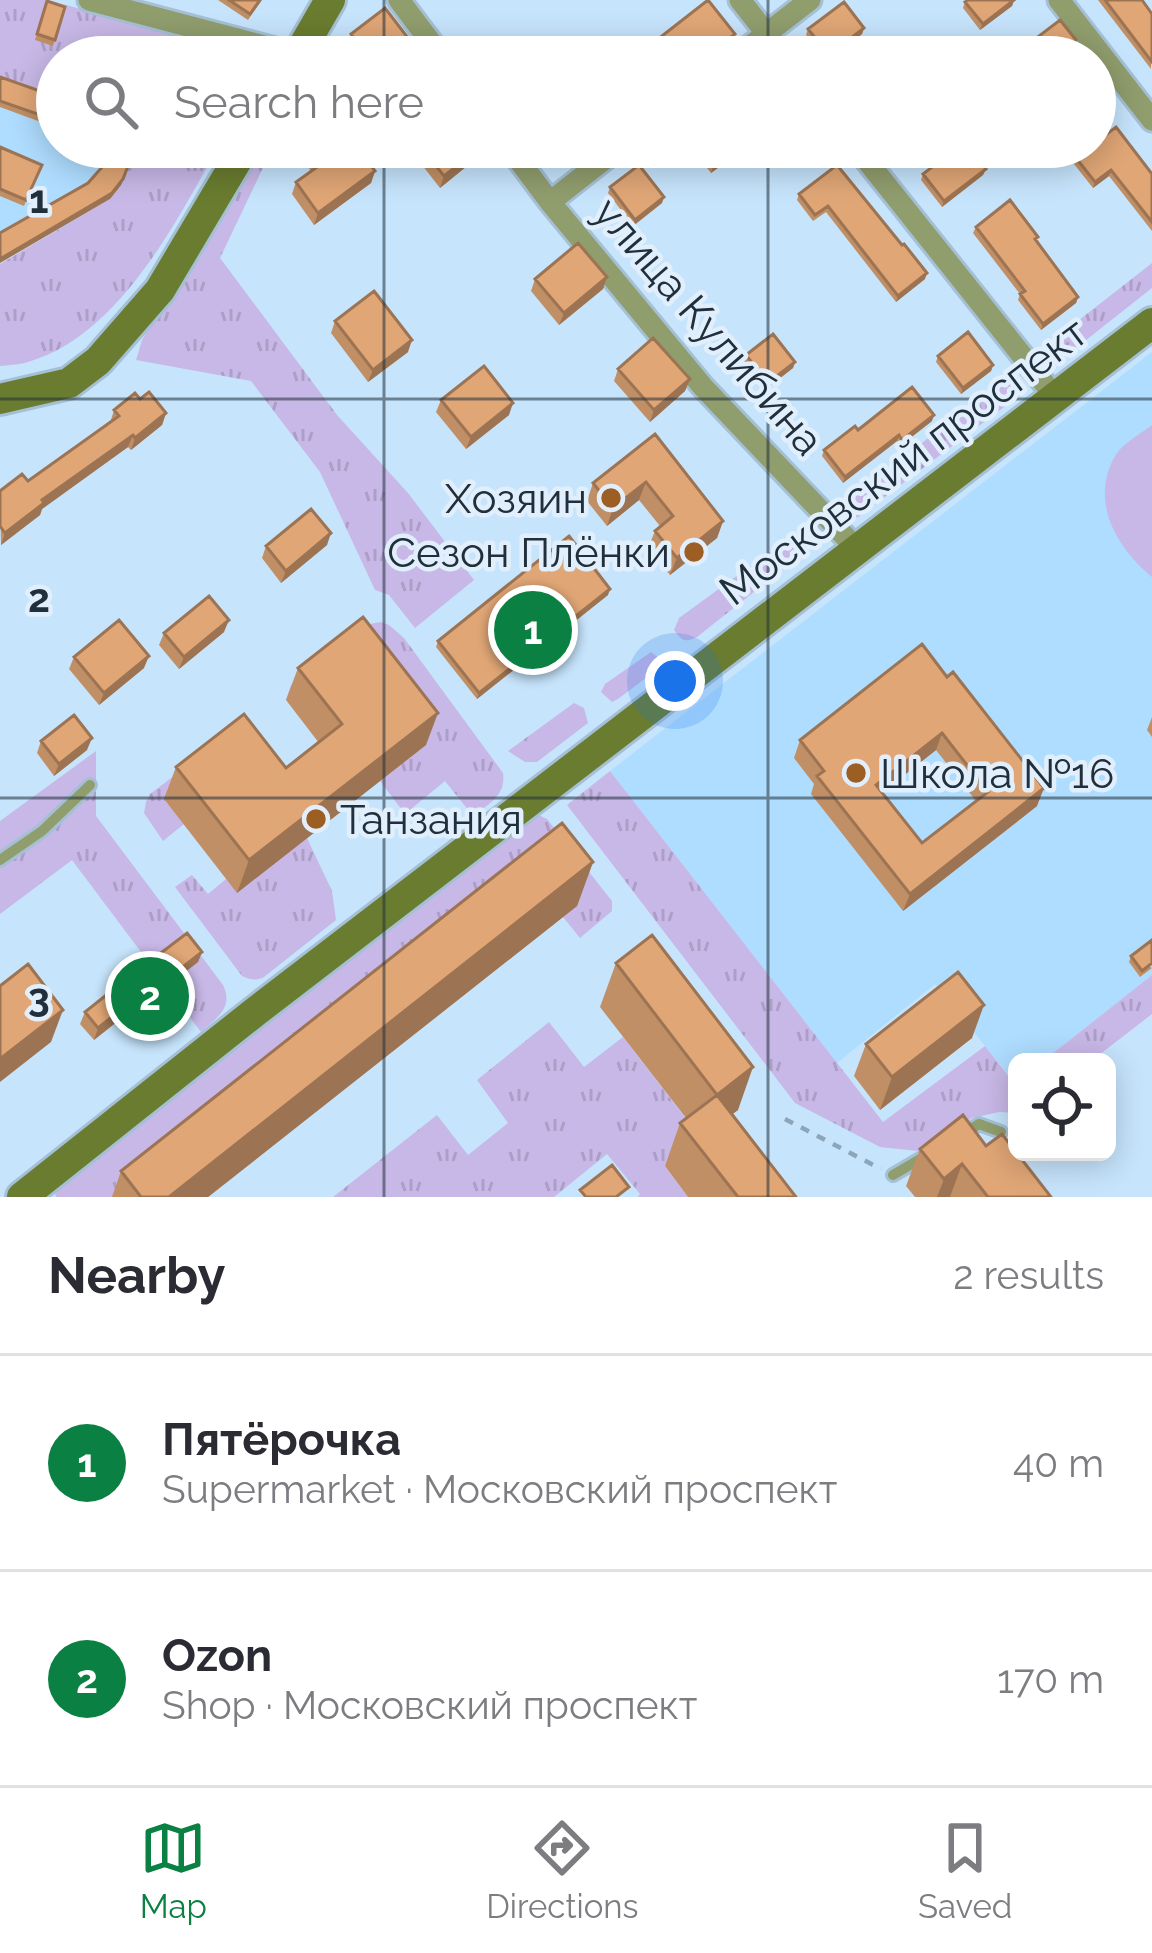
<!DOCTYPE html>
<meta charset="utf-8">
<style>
:root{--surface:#fff;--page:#f7f7f7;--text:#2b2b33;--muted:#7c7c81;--line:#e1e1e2;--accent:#0b8043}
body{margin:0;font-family:Raleway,sans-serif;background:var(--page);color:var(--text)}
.controls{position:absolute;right:36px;bottom:36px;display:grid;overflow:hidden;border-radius:18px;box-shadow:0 6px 30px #0003}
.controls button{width:108px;height:108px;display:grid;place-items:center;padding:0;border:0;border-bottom:3px solid var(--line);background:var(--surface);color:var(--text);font:60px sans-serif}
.you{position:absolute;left:675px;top:681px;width:42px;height:42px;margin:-30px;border:9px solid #fff;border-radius:50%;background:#1a73e8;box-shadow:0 0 0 18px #1a73e833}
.badge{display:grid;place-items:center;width:78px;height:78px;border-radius:50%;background:var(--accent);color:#fff;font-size:39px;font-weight:700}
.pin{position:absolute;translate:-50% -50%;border:6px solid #fff;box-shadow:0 3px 12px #0006}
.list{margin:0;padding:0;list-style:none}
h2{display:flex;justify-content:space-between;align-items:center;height:156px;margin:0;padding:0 48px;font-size:51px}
h2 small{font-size:39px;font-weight:400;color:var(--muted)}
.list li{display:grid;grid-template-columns:78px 1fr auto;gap:36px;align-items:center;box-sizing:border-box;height:216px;padding:0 48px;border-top:3px solid var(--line)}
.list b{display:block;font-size:45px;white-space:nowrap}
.list p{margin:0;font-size:39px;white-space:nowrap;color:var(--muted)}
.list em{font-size:39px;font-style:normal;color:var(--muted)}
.icon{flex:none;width:66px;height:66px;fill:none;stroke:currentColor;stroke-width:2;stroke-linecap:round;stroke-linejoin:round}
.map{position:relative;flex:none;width:1152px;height:1197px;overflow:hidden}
.search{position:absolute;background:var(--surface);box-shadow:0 6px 30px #0003;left:36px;right:36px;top:36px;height:132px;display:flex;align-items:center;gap:30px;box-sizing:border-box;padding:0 42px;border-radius:66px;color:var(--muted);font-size:45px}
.sheet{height:588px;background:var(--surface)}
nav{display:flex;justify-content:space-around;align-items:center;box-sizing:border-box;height:168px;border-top:3px solid var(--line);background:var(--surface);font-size:33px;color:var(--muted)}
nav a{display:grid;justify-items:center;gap:6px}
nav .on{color:var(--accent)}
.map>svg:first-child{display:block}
</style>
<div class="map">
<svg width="1152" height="1197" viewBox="0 0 1152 1197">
<defs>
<pattern id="grass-tufts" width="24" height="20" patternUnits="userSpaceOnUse" patternTransform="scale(3)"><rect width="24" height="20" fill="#c8b8e7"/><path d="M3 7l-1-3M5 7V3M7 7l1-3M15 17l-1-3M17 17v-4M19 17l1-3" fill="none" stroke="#ac9ec7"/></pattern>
</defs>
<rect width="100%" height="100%" fill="#c6e4fc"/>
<!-- built -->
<path fill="#afddff" d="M0,84L57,104V147H125L128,159L121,185L0,263Z
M1152,352V975L1042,1062H1017L1015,1083L935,984L837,1063L610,771Z"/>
<!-- grass -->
<path fill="url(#grass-tufts)" d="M0,0H48L245,54L248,57H57V104L0,83Z
M125,147H218C176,223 118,336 28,362C19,365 9,365 0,366V264L110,199C123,182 130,168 125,147Z
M256,147H273L220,258L337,415L408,493L474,580L415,628L389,595L375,590L320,472L251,381L136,360L142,340Z
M1152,263V288L1057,363L1045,362L1037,353Z
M1014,371L1023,387L1012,401L858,517L844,522L835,511Z
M786,540C796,542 797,548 797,558L697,637C685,643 682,641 674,630L679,618Z
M381,622L389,625L404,638L503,773C506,795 490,803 473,816L445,781L405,814L380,781L426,745L352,650L286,700L291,685L370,624Z
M651,652L660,659L659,668L618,699L612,702L601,692L605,684Z
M574,703L584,708L588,723L537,762H525L508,751Z
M224,738L165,800L184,824L163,841L144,813L146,802L150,794Z
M96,751V816L223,985C234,1007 217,1018 201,1032L72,860L0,914V821Z
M610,771L883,1122L985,1046L1014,1083L1017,1082V1113L999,1112L972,1118L918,1151L880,1147L795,1103L567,805Z
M528,810L547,819L612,901V911L580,938L563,917L577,905L128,1197H56L54,1188Z
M307,838L332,891L336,920L264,977C255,981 251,980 242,976L175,887L192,875L208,894L226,879L238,892Z
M1152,975V1014L1090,1062H1042Z
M549,1022L584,1067L623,1037L701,1138L665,1166L688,1197H638L640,1194L607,1154L554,1197H333L437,1115L468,1155L508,1123L477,1080Z"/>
<!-- park -->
<path fill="#c8b8e7" d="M1152,425V577C1117,548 1089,502 1115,456C1122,444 1140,434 1152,425Z"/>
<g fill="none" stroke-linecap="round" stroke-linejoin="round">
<defs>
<path id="lane" d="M0,860L42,831L90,785
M963,1134L979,1124L1001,1132
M893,1175L927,1155"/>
<path id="street" d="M89,0L298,55
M399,0L442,57
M740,0L785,57
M1059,0L1152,120
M736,57L810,0
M509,147L550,202L703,387L857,549
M856,147L1056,398
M550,202L620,147"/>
<path id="secondary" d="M297,57L330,0
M0,399L69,383L98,361L160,290L245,147
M22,1197L255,1012L1152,323"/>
</defs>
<!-- lane casing -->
<use href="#lane" stroke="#a5c0d5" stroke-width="16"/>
<!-- street casing -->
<use href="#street" stroke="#a5c0d5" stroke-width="27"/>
<!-- secondary casing -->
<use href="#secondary" stroke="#a5c0d5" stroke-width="36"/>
<!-- path -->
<path stroke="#8ca5b9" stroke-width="4.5" stroke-dasharray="9 9" stroke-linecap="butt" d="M785,1119L881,1169"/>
<!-- lane -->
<use href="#lane" stroke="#909d6d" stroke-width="10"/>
<!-- street -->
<use href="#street" stroke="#909d6d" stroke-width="21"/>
<!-- secondary -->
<use href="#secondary" stroke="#6a7c2f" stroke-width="30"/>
</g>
<!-- wall -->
<path fill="#c18f65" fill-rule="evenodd" d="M218,0H262L248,20Z
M1014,0L1012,6L980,30L963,8L965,2Z
M1098,0H1142L1152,14L1151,69Z
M47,1L65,7L53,46L35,40Z
M864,28L862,34L832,57H823L806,35L808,29Z
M351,34L418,51L416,57H354L346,46Z
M0,77L57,97V128L0,107Z
M0,147L42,165L24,206L0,196Z
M108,147H139L145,153L143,159L128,154V166L121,185L110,199L88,183L103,166Z
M408,147H482L478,157L440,188Z
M691,147H734V156L711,173Z
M310,151L375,171L371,183L314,225L292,194L296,182L311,171L305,163Z
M1076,158L1152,174V231L1109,176L1093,188L1074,164Z
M837,165L925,279L896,302L826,212L813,221L797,200L799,194Z
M986,169L983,175L942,207L921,180L923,174Z
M610,187L662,203L633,226L608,193Z
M976,227L1036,242L1078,297L1076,303L1041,330L1018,300L1020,294L973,233Z
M607,277L603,289L559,325L531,291L535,279Z
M335,321L408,352L368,382L331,333Z
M746,355L795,362L793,368L766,389L744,361Z
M938,356L993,365L991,371L961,394L936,362Z
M618,369L690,379L685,391L650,422L614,381Z
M140,399L166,413L162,425L131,450L128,447L42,509L40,515L1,545L0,491L28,481L110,423L114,410Z
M441,400L509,415L466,449L436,412Z
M932,421L900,446L897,441L843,483L822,456L824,450L858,430Z
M655,434L723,521L717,538L670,575L648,548L655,531L660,526L639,500L607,526L587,501L593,483Z
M327,545L281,583L262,558L266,546Z
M608,595L477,699L436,647L438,641Z
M224,632L179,669L159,645L164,633Z
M922,644L1037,806L903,911L811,794L814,784L794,758L800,740ZM936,750L976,801L922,843L882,793Z
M74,657L144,668L99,705L69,669Z
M298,668L426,745L237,893L164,799L176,767L286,768L319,743L286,700Z
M1152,717V737L1147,730Z
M41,741L87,750L54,776L37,753Z
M593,862L577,906L208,1197H112L121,1171Z
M202,952L198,962L135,1011L123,996L127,986L155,963L157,956Z
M1131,956L1152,968L1140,977L1129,962Z
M616,963L738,1110L732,1114L796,1197H688L665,1166L680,1123L686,1118L600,1007Z
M123,1008L119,1020L94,1040L80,1024L85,1012Z
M972,1038L880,1110L854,1076L866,1044Z
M986,1146L1051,1197H915L906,1186L920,1149Z"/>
<!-- shaded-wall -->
<path fill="#9d7453" d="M1014,0L1012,6L980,30L983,24Z
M864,28L862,34L832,57H828Z
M735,34L733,40L710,57L712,52Z
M1076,40L1073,49L1063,57H1057Z
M482,147L478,157L440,188L444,176Z
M736,150L734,156L711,173L713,167Z
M986,169L983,175L942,207L944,201Z
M1111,170L1109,176L1093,188L1095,182Z
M375,171L371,183L314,225L318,213Z
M123,179L121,185L110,199L0,263V259Z
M664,197L662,203L633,226L635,220Z
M927,273L925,279L896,302L898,296Z
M607,277L603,289L559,325L564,313Z
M1078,297L1076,303L1041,330L1043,324Z
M412,340L408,352L368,382L373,370Z
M795,362L793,368L766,389L768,383Z
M993,365L991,371L961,394L963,388Z
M690,379L685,391L650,422L654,410Z
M513,403L509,415L466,449L471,437Z
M166,413L162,425L131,450L135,438Z
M934,415L932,421L900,446L902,440Z
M133,435L128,447L42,509L40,515L1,545L5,533L42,500Z
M899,435L897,441L843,483L845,477Z
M646,482L639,500L607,526L613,508Z
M723,521L717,538L670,575L677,558Z
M331,533L327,545L281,583L286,571Z
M610,589L608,595L477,699L479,693Z
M229,620L224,632L179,669L184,657Z
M149,656L144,668L99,705L104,693Z
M438,713L426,745L237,893L249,860Z
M942,733L936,750L870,802L876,785Z
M92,738L87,750L54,776L59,764Z
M1044,788L1037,806L903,911L910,894Z
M593,862L577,906L208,1197H169Z
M202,952L198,962L135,1011L139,1001Z
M984,1005L972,1038L880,1110L892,1077Z
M123,1008L119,1020L94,1040L98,1028Z
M63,1010L51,1042L0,1082V1059Z
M753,1067L738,1110L701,1138L717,1095Z
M962,1164L950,1197H937L944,1179Z"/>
<!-- building -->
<path fill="#e0a676" stroke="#9d7453" stroke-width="3" fill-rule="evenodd" d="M229,0H260L250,14Z
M708,0L735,34L712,52L710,49L700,57H635Z
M968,0H1014L983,24L965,2Z
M1105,0H1142L1152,14V62Z
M47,1L65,7L55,40L37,34Z
M844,2L864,28L829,55L808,29Z
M385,8L418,51L410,57H368L351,34Z
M1060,20L1076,40L1058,54L1061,57H1028L1022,49Z
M0,77L57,97V121L0,101Z
M1116,127L1152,174V222L1111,170L1095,182L1076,158L1090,147H1095V143Z
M0,147L42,165L26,200L0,189Z
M109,147H139L145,153L129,147L128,166L123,179L112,193L0,259V233L88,183L103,166Z
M315,147H357L375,171L318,213L296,182L320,165L310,151Z
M421,147H481L444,176Z
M698,147H734L736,150L713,167Z
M958,147H969L986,169L944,201L923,174Z
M639,165L664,197L635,220L610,187Z
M837,165L902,245L904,244L927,273L898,296L828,206L815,215L799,194Z
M1010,200L1038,237L1035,239L1078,297L1043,324L1020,294L1025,291L976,227Z
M578,243L607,277L564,313L535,279Z
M374,291L412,340L373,370L335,321Z
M968,332L993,365L963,388L938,356Z
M773,334L795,362L768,383L746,355Z
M653,338L690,379L654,410L618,369Z
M484,366L513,403L471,437L441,400Z
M912,387L934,415L902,440L899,435L845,477L824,450L855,426L858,430Z
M149,392L166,413L135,438L133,435L42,500L44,503L5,533L0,526V491L22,474L28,481L119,416L114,410L135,393L140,399Z
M655,434L723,521L677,558L655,531L673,516L646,482L613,508L593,483Z
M311,509L331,533L286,571L266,546Z
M569,536L610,589L479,693L438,641Z
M209,596L229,620L184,657L164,633Z
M363,617L438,713L249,860L176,767L244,714L286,768L342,724L298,668Z
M119,620L149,656L104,693L74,657Z
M922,644L947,677L953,672L1044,788L910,894L817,776L824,771L800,740ZM942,733L988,792L922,843L876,785Z
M74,715L92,738L59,764L41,741Z
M562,823L593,862L169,1197H141L121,1171Z
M187,933L202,952L139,1001L127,986L160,959L157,956Z
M652,935L753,1067L717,1095L616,963Z
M1152,940V963L1142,971L1131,956Z
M28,964L63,1010L0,1059V986Z
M958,972L984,1005L892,1077L866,1044Z
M110,992L123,1008L98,1028L85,1012Z
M717,1095L796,1197H738L680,1123Z
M963,1115L986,1146L1002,1134L1051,1197H988L962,1164L944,1179L920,1149Z
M612,1165L629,1187L616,1197H586L580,1190Z"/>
<!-- grid -->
<path fill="none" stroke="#202f3b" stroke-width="3" stroke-opacity="0.55" d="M384,0V57M768,0V57M384,147V1197M768,147V1197M0,399H1152M0,798H1152"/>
<!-- markers -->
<g fill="#9c5e23" stroke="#e0effb" stroke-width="4.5">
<circle cx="611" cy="498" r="12"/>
<circle cx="694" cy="552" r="12"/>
<circle cx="856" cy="773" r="12"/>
<circle cx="316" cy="819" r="12"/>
</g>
<g text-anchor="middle" stroke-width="9" stroke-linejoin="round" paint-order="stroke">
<!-- street labels -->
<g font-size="42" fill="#202f3b" stroke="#e0effb">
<text transform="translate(709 326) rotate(49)" y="15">улица Кулибина</text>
<text transform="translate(903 461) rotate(-37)" y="15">Московский проспект</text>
</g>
<!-- poi labels -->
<g font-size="42" fill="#202f3b" stroke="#e0effb" text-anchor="end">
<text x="587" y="513">Хозяин</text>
<text x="670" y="567">Сезон Плёнки</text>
<text x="880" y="788" text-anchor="start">Школа №16</text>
<text x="340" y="834" text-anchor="start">Танзания</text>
</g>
</g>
<g font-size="39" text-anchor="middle" font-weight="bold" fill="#202f3b" stroke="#e0effb" stroke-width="9" stroke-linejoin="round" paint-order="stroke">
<text x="39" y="213">1</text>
<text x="39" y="612">2</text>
<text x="39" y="1011">3</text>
</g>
</svg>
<div class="controls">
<button><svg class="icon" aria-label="locate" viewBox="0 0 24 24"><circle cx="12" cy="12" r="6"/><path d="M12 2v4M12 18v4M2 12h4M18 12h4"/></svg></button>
</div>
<div class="you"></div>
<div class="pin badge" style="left:533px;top:630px">1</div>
<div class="pin badge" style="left:150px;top:996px">2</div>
<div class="search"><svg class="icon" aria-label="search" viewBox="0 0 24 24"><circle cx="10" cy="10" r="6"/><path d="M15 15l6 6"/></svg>Search here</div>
</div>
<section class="sheet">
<h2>Nearby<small>2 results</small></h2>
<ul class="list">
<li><span class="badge">1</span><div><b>Пятёрочка</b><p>Supermarket · Московский проспект</p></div><em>40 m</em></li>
<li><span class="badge">2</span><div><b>Ozon</b><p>Shop · Московский проспект</p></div><em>170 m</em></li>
</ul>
</section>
<nav>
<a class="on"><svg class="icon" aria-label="map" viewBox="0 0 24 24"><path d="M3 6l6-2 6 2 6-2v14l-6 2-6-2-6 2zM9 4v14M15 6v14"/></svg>Map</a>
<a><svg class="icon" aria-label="directions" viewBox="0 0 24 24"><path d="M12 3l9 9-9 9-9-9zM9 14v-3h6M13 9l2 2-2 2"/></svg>Directions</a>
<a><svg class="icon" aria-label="saved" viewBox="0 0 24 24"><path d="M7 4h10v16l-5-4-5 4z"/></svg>Saved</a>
</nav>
